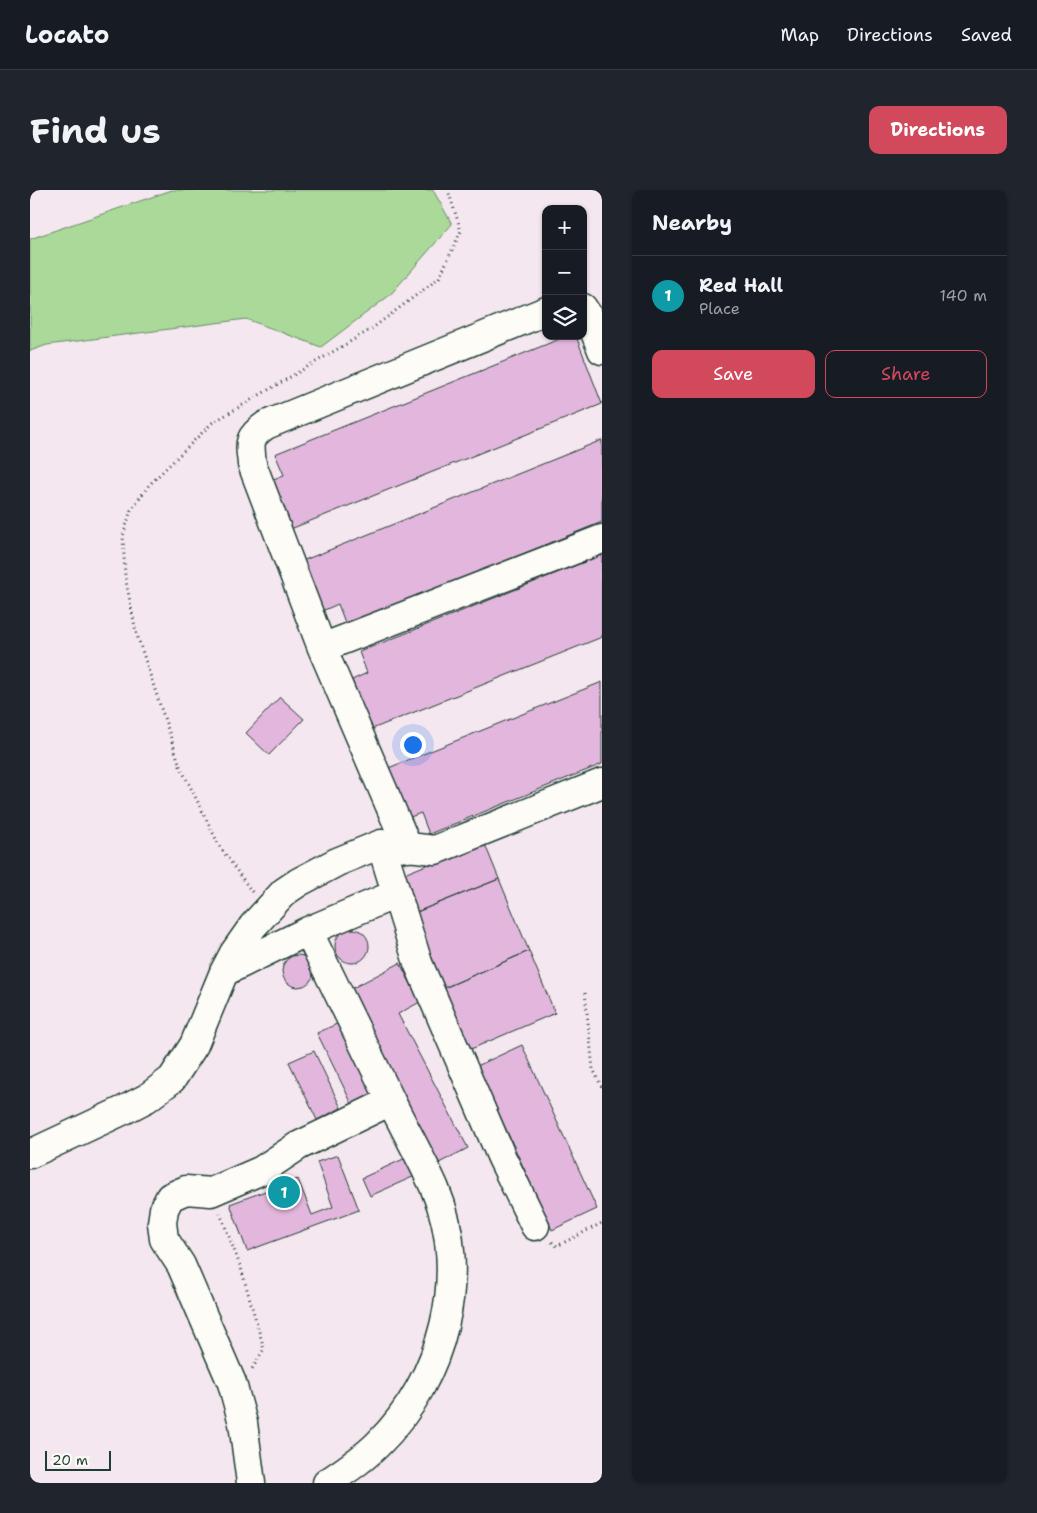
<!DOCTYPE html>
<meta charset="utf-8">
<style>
:root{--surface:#171b24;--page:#20242c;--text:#f1f3f6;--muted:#9ea1a6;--line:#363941;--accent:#d1495b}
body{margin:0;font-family:"Shantell Sans",sans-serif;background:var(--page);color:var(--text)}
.controls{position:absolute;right:15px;top:15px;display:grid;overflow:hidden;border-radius:10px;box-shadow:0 1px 4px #0004}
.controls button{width:45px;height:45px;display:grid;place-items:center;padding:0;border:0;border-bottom:1px solid var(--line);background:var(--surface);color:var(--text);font:25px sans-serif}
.scale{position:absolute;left:15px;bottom:12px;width:66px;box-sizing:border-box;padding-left:5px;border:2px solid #1f3d34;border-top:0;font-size:14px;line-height:18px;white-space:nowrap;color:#1f3d34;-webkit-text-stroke:4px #fdfcf7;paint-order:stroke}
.you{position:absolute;left:382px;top:554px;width:18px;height:18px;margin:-12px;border:4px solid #fff;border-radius:50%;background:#1a73e8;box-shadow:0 0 0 8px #1a73e833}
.badge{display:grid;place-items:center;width:32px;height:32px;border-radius:50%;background:var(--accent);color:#fff;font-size:16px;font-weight:700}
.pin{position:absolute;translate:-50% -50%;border:2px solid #fff;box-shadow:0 1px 5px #0006}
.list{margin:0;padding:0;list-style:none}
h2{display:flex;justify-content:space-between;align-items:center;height:65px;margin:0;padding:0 20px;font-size:21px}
h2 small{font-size:16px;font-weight:400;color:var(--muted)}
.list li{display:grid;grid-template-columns:32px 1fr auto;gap:15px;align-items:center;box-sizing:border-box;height:80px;padding:0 20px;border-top:1px solid var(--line)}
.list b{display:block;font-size:19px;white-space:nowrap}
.list p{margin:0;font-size:16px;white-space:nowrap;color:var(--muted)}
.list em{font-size:16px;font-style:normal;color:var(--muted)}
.actions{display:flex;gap:10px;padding:15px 20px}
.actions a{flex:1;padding:11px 0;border:1px solid var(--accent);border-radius:10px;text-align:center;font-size:18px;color:var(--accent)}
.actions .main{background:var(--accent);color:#fff}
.icon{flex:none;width:28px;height:28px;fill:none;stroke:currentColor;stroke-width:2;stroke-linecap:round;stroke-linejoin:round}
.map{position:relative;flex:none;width:572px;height:1293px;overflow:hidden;border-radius:10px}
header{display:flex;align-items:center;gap:30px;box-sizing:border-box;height:70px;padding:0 25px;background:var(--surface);border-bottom:1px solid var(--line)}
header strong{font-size:24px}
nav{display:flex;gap:28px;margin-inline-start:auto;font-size:18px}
.intro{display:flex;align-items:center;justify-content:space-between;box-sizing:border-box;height:120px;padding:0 30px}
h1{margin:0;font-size:35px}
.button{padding:12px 22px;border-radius:10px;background:var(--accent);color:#fff;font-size:18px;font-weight:700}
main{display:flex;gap:30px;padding:0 30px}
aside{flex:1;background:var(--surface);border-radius:10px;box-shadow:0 1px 4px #0004}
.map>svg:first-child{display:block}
</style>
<header>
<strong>Locato</strong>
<nav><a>Map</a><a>Directions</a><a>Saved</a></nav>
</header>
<div class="intro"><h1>Find us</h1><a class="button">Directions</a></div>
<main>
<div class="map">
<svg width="572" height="1293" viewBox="0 0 572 1293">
<rect width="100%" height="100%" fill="#f5e7ef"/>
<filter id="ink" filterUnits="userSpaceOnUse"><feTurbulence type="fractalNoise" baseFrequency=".02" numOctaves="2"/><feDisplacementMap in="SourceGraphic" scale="10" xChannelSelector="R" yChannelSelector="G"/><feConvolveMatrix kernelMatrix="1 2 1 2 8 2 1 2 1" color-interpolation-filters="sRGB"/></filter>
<g filter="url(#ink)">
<!-- green -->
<path fill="#abd999" stroke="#658b66" d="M142,0H403L422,34L360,105L291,157L216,129L17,155L0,161V49Z"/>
<!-- building -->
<path fill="#e3b7dd" stroke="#1f3d34" d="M537,146H546L572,214L258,340L238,291L254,285L245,264Z
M572,250V332L316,435L308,414L292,421L272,371Z
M572,365V447L342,539L322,490L337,483L329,462Z
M572,492V574L399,644L391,623L375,629L356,579Z
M250,507L274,529L239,565L216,543Z
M454,652L469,689L384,723L369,686Z
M469,689L499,761L414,798L384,723Z
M305 756a17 17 0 1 1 34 0a17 17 0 1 1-34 0Z
M499,761L525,823L441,859L414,798Z
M252 781a16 16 0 1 1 32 0a16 16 0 1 1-32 0Z
M370,773L390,812L368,824L438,958L407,974L317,801Z
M311,832L345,902L322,914L287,843Z
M492,855L567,1019L522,1040L447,876Z
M284,861L311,918L287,930L259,872Z
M308,965L329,1020L217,1061L200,1014L268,989L282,1025L303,1017L287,972Z
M378,967L387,985L340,1006L332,988Z"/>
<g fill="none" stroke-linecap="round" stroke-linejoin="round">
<defs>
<path id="minor" d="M553,118L559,127L572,160
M292,458L572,349
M351,654L388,773L472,968L505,1036
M378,658L292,458L222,274C220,253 217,248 236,235L516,121
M278,741L366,704
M194,782L278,741L361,911
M0,964L94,920L117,908L142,889L164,855L194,782L204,763L223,736L254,702L269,692L307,672L351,654L405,660L572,593
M221,1293L213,1233L202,1193L151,1075L134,1049L132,1033L134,1019L140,1007L156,1000L181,1002L232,980L268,956L361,911C375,940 392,969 405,999C441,1084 413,1190 348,1254C333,1269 315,1281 297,1293"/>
</defs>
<!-- minor casing -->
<use href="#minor" stroke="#1f3d34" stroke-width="31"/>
<!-- path -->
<path stroke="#1f3d34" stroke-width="3" stroke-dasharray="1 4" stroke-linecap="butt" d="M222,702L190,657L150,576L106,442L95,386L93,346L101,320L119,295L182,233L340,140L409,88L431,41L418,0
M555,803L563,879L572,897
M190,1023L211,1078L234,1159L222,1179
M522,1052L527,1056L572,1033"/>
<!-- minor -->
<use href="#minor" stroke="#fdfcf7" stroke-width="28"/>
</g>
</g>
</svg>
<div class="controls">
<button>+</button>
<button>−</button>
<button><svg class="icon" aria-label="layers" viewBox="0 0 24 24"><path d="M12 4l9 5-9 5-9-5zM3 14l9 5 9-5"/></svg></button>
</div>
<div class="scale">20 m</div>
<div class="you"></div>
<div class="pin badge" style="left:254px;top:1002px;background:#0f9aa8">1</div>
</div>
<aside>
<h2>Nearby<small></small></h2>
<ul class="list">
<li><span class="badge" style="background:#0f9aa8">1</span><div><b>Red Hall</b><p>Place</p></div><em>140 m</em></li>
</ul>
<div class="actions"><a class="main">Save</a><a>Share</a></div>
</aside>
</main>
